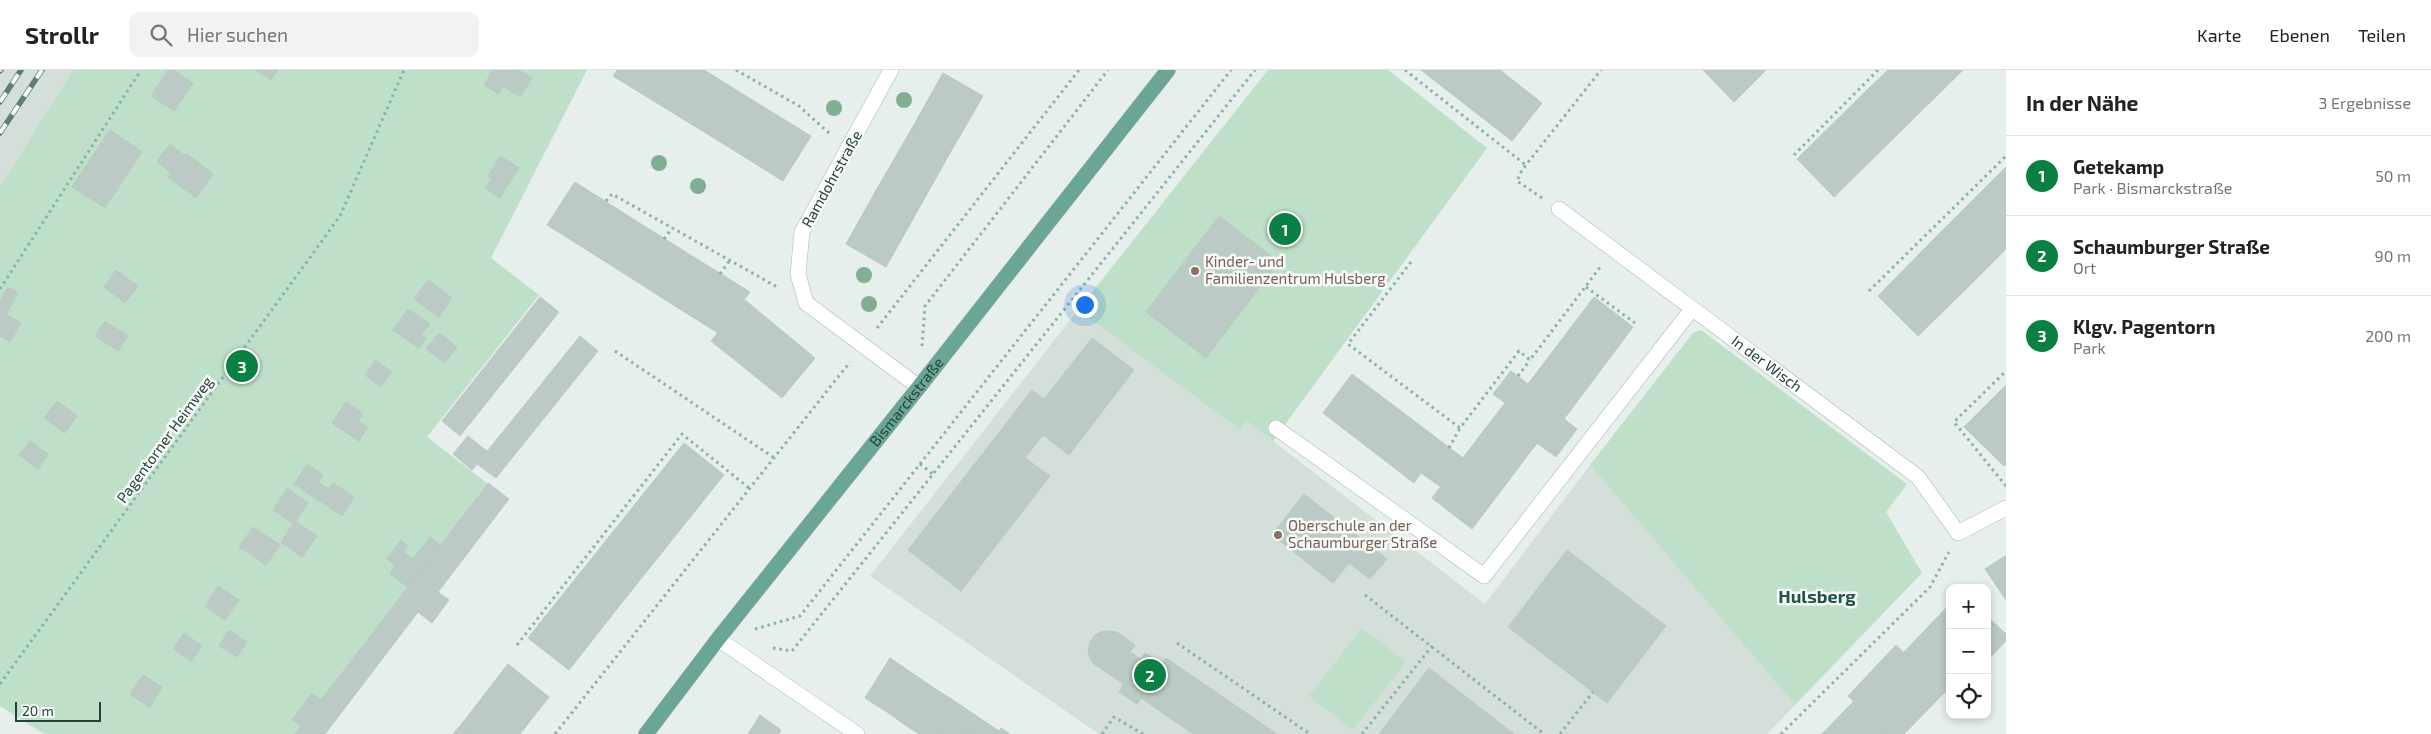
<!DOCTYPE html>
<html lang="de">
<meta charset="utf-8">
<style>
:root{--surface:#fff;--page:#f2f2f2;--text:#222;--muted:#767676;--line:#e0e0e0;--accent:#0b8043}
body{margin:0;font-family:"Exo 2",sans-serif;background:var(--page);color:var(--text)}
.controls{position:absolute;right:15px;bottom:15px;display:grid;overflow:hidden;border-radius:10px;box-shadow:0 2px 8px #0003}
.controls button{width:45px;height:45px;display:grid;place-items:center;padding:0;border:0;border-bottom:1px solid var(--line);background:var(--surface);color:var(--text);font:25px sans-serif}
.scale{position:absolute;left:15px;bottom:12px;width:86px;box-sizing:border-box;padding-left:5px;border:2px solid #24423a;border-top:0;font-size:14px;line-height:18px;white-space:nowrap;color:#24423a;-webkit-text-stroke:4px #f7fbf9;paint-order:stroke}
.you{position:absolute;left:1084px;top:234px;width:18px;height:18px;margin:-12px;border:4px solid #fff;border-radius:50%;background:#1a73e8;box-shadow:0 0 0 8px #1a73e833}
.badge{display:grid;place-items:center;width:32px;height:32px;border-radius:50%;background:var(--accent);color:#fff;font-size:16px;font-weight:700}
.pin{position:absolute;translate:-50% -50%;border:2px solid #fff;box-shadow:0 1px 5px #0006}
.list{margin:0;padding:0;list-style:none}
h2{display:flex;justify-content:space-between;align-items:center;height:65px;margin:0;padding:0 20px;font-size:21px}
h2 small{font-size:16px;font-weight:400;color:var(--muted)}
.list li{display:grid;grid-template-columns:32px 1fr auto;gap:15px;align-items:center;box-sizing:border-box;height:80px;padding:0 20px;border-top:1px solid var(--line)}
.list b{display:block;font-size:19px;white-space:nowrap}
.list p{margin:0;font-size:16px;white-space:nowrap;color:var(--muted)}
.list em{font-size:16px;font-style:normal;color:var(--muted)}
.icon{flex:none;width:28px;height:28px;fill:none;stroke:currentColor;stroke-width:2;stroke-linecap:round;stroke-linejoin:round}
.map{position:relative;flex:none;width:2006px;height:664px;overflow:hidden}
header{display:flex;align-items:center;gap:30px;box-sizing:border-box;height:70px;padding:0 25px;background:var(--surface);border-bottom:1px solid var(--line)}
header strong{font-size:24px}
nav{display:flex;gap:28px;margin-inline-start:auto;font-size:18px}
.search{width:350px;height:45px;background:var(--page);display:flex;align-items:center;gap:12px;box-sizing:border-box;padding:0 18px;border-radius:10px;color:var(--muted);font-size:19px}
main{display:flex}
aside{flex:1;background:var(--surface)}
.map>svg:first-child{display:block}
</style>
<header>
<strong>Strollr</strong>
<div class="search"><svg class="icon" aria-label="search" viewBox="0 0 24 24"><circle cx="10" cy="10" r="6"/><path d="M15 15l6 6"/></svg>Hier suchen</div>
<nav><a>Karte</a><a>Ebenen</a><a>Teilen</a></nav>
</header>
<main>
<div class="map">
<svg width="2006" height="664" viewBox="0 0 2006 664">
<rect width="100%" height="100%" fill="#e6efeb"/>
<!-- built -->
<path fill="#d4dfda" d="M0,0H73L0,118Z
M1078,240L1240,360L1247,351L1485,534L1590,395L1795,635L1767,664H1099L870,506Z"/>
<!-- green -->
<path fill="#bfe0c8" d="M73,0H587L491,188L539,225L427,367L487,413L296,664H44L0,636V117Z
M1268,0H1388L1487,78L1273,371L1247,351L1240,360L1078,240Z
M1701,260L1907,414L1886,442L1922,503L1795,635L1590,395L1693,263Z
M1362,558L1406,592L1353,660L1309,626Z"/>
<!-- building -->
<path fill="#bbcac4" stroke="#b8c9c2" d="M168,0H174L193,13L174,41L151,26Z
M256,0H278L271,10Z
M493,0H519L532,8L520,27L503,16L499,24L484,15Z
M617,0H695L670,41L613,6Z
M695,0H704L754,31L727,76L670,41Z
M1421,0H1479L1457,28Z
M1479,0H1500L1542,33L1512,71L1457,28Z
M1703,0H1766L1734,32Z
M1888,0H1963L1903,59L1866,21Z
M943,3L983,26L950,83L911,60Z
M1866,21L1903,59L1834,127L1797,89Z
M754,31L811,66L783,111L727,76Z
M110,60L142,82L105,138L72,117Z
M911,60L950,83L918,140L878,117Z
M170,74L184,85L186,83L213,104L196,128L168,107L171,103L157,91Z
M500,86L519,98L506,117L488,106Z
M2006,97V164L1973,130Z
M492,108L506,117L500,128L485,118Z
M575,112L633,149L606,192L547,155Z
M878,117L918,140L886,197L846,174Z
M1973,130L2006,164V179L1966,219L1925,178Z
M1219,146L1279,192L1206,288L1146,242Z
M633,149L692,186L664,229L606,192Z
M1925,178L1966,219L1918,266L1878,226Z
M692,186L750,222L718,263L664,229Z
M116,200L138,216L125,233L104,217Z
M428,210L452,228L439,247L414,229Z
M8,217L18,223L6,244L21,253L10,272L0,266V231Z
M540,227L559,242L460,366L442,351Z
M1594,227L1633,257L1564,349L1546,335L1531,354L1544,364L1472,459L1432,428L1505,333L1493,324L1511,301L1528,314Z
M745,230L815,288L782,328L711,271Z
M408,239L430,254L421,265L426,268L419,278L393,260Z
M105,251L128,266L118,281L95,266Z
M439,263L457,277L445,293L426,279Z
M580,266L598,281L496,408L477,394Z
M1092,268L1134,300L1069,385L1043,365L1025,388L1050,406L961,521L908,480L1032,320L1044,329Z
M375,290L392,302L380,317L365,305Z
M1352,304L1463,388L1441,417L1421,403L1414,413L1323,343Z
M2006,315V394L2004,396L1964,357Z
M57,331L77,346L65,363L44,348Z
M346,332L363,343L358,351L368,357L359,371L332,353Z
M1546,335L1577,359L1556,387L1537,373L1544,364L1531,354Z
M468,366L488,382L472,400L453,384Z
M30,371L48,384L38,399L19,385Z
M684,373L724,405L672,470L632,438Z
M307,394L323,405L318,412L329,419L333,413L354,427L342,446L294,414Z
M488,413L509,429L438,522L449,530L432,553L418,542L325,664H295Z
M287,418L308,433L294,454L273,440Z
M1304,424L1387,489L1370,509L1349,493L1333,513L1272,465Z
M632,438L672,470L620,535L580,503Z
M295,451L317,466L302,487L281,472Z
M253,457L280,475L266,495L239,477Z
M430,467L441,476L409,518L390,504L395,496L387,489L401,470L408,476L403,482L413,489Z
M1567,480L1666,556L1607,633L1508,557Z
M2005,486L2006,487V530L1985,499Z
M580,503L620,535L569,600L528,568Z
M218,516L239,530L225,550L205,537Z
M1950,534V626L1904,582Z
M1987,546L2006,564V571L1987,591Z
M229,560L247,572L237,587L219,576Z
M1103,561L1117,562L1135,575L1130,582L1141,589L1145,583L1162,594L1166,588L1277,664H1193L1141,628L1137,634L1119,622L1124,614L1094,594L1091,589L1088,582L1090,572L1095,565Z
M184,563L202,576L191,592L173,579Z
M1896,575L1945,622L1904,664H1888L1848,626Z
M890,588L912,603L887,642L865,628Z
M508,594L549,627L520,664H470L460,656Z
M1429,598L1514,664H1379Z
M912,603L934,618L908,657L887,642Z
M143,605L162,617L150,637L130,625Z
M934,618L956,632L935,664H919L908,657Z
M312,623L321,630L300,656L292,650Z
M1854,631L1888,664H1822Z
M956,632L978,647L966,664H935Z
M760,645L781,660L779,664H748Z
M978,647L999,661L997,664H966Z
M460,656L470,664H453Z
M1001,658L1010,664H997Z"/>
<g fill="none" stroke-linecap="round" stroke-linejoin="round">
<defs>
<g id="minor">
<path d="M891,0L802,162L798,204L806,233L919,317"/>
<path id="s1" d="M1559,139L1918,407L1958,463L2006,438"/>
<path d="M1276,358L1484,506L1692,239"/>
<path d="M718,569L857,664"/>
</g>
<g id="major">
<path id="s2" d="M646,664L718,569L919,317L1168,0"/>
</g>
</defs>
<!-- minor casing -->
<use href="#minor" stroke="#a8b8b2" stroke-width="16"/>
<!-- major casing -->
<use href="#major" stroke="#c2cac8" stroke-width="16"/>
<!-- path -->
<path stroke="#86b3a5" stroke-width="3" stroke-dasharray="2.5 4" stroke-linecap="butt" d="M736,0L799,36L830,64
M1405,0L1527,96
M1794,85L1878,0
M1542,128L1517,111L1522,100L1601,0
M606,131L612,124L779,218
M664,169L672,158
M1411,192L1348,274L1460,358L1519,281L1530,290L1601,196
M720,204L730,190
M1586,217L1635,253
M0,219L141,0
M1869,221L2006,86
M877,258L1079,0
M922,276L925,236L1108,0
M615,281L773,387
M1518,306L1530,290
M1449,378L1460,358
M920,394L934,405
M2006,416L1954,352L2006,301
M1365,525L1544,664
M755,559L800,546L1231,0
M1177,573L1310,664
M517,575L682,364L749,418
M773,578L792,581L1255,0
M0,614L340,146L404,0
M555,664L850,292
M1102,664L1114,647L1143,664
M1362,664L1432,576
M1560,664L1593,622
M1781,664L1930,517L1949,482"/>
<!-- minor -->
<use href="#minor" stroke="#fff" stroke-width="15"/>
<!-- major -->
<use href="#major" stroke="#6aa596" stroke-width="15"/>
<defs>
<path id="rail" d="M0,1L1,0
M0,32L21,0
M0,63L42,0"/>
</defs>
<!-- rail casing -->
<use href="#rail" stroke="#5f7d75" stroke-width="5.5"/>
<!-- rail -->
<use href="#rail" stroke="#f7fbf9" stroke-width="4" stroke-dasharray="11" stroke-linecap="butt"/>
</g>
<!-- trees -->
<g fill="#80af93">
<circle cx="904" cy="30" r="8"/>
<circle cx="834" cy="38" r="8"/>
<circle cx="659" cy="93" r="8"/>
<circle cx="698" cy="116" r="8"/>
<circle cx="864" cy="205" r="8"/>
<circle cx="869" cy="234" r="8"/>
</g>
<!-- markers -->
<g fill="#8d6e63" stroke="#f7fbf9" stroke-width="2">
<circle cx="1195" cy="201" r="5"/>
<circle cx="1278" cy="465" r="5"/>
</g>
<g text-anchor="middle" stroke-width="5" stroke-linejoin="round" paint-order="stroke">
<!-- street labels -->
<g font-size="15" fill="#24423a" stroke="#f7fbf9">
<text transform="translate(832 109) rotate(-61)" y="5">Ramdohrstraße</text>
<text dy="5" stroke="none"><textPath href="#s1" startOffset="259">In der Wisch</textPath></text>
<text dy="5" stroke="none"><textPath href="#s2" startOffset="422">Bismarckstraße</textPath></text>
<text transform="translate(165 370) rotate(-54)" y="5">Pagentorner Heimweg</text>
</g>
<!-- education labels -->
<g font-size="15" fill="#785e54" stroke="#f7fbf9" text-anchor="start">
<text x="1205" y="197">Kinder- und<tspan x="1205" dy="17">Familienzentrum Hulsberg</tspan></text>
<text x="1288" y="461">Oberschule an der<tspan x="1288" dy="17">Schaumburger Straße</tspan></text>
</g>
<!-- quarter labels -->
<g font-size="18" font-weight="bold" fill="#1f5548" stroke="#f7fbf9">
<text x="1817" y="533">Hulsberg</text>
</g>
</g>
</svg>
<div class="controls">
<button>+</button>
<button>−</button>
<button><svg class="icon" aria-label="locate" viewBox="0 0 24 24"><circle cx="12" cy="12" r="6"/><path d="M12 2v4M12 18v4M2 12h4M18 12h4"/></svg></button>
</div>
<div class="scale">20 m</div>
<div class="you"></div>
<div class="pin badge" style="left:1285px;top:159px">1</div>
<div class="pin badge" style="left:1150px;top:605px">2</div>
<div class="pin badge" style="left:242px;top:296px">3</div>
</div>
<aside>
<h2>In der Nähe<small>3 Ergebnisse</small></h2>
<ul class="list">
<li><span class="badge">1</span><div><b>Getekamp</b><p>Park · Bismarckstraße</p></div><em>50 m</em></li>
<li><span class="badge">2</span><div><b>Schaumburger Straße</b><p>Ort</p></div><em>90 m</em></li>
<li><span class="badge">3</span><div><b>Klgv. Pagentorn</b><p>Park</p></div><em>200 m</em></li>
</ul>
</aside>
</main>
